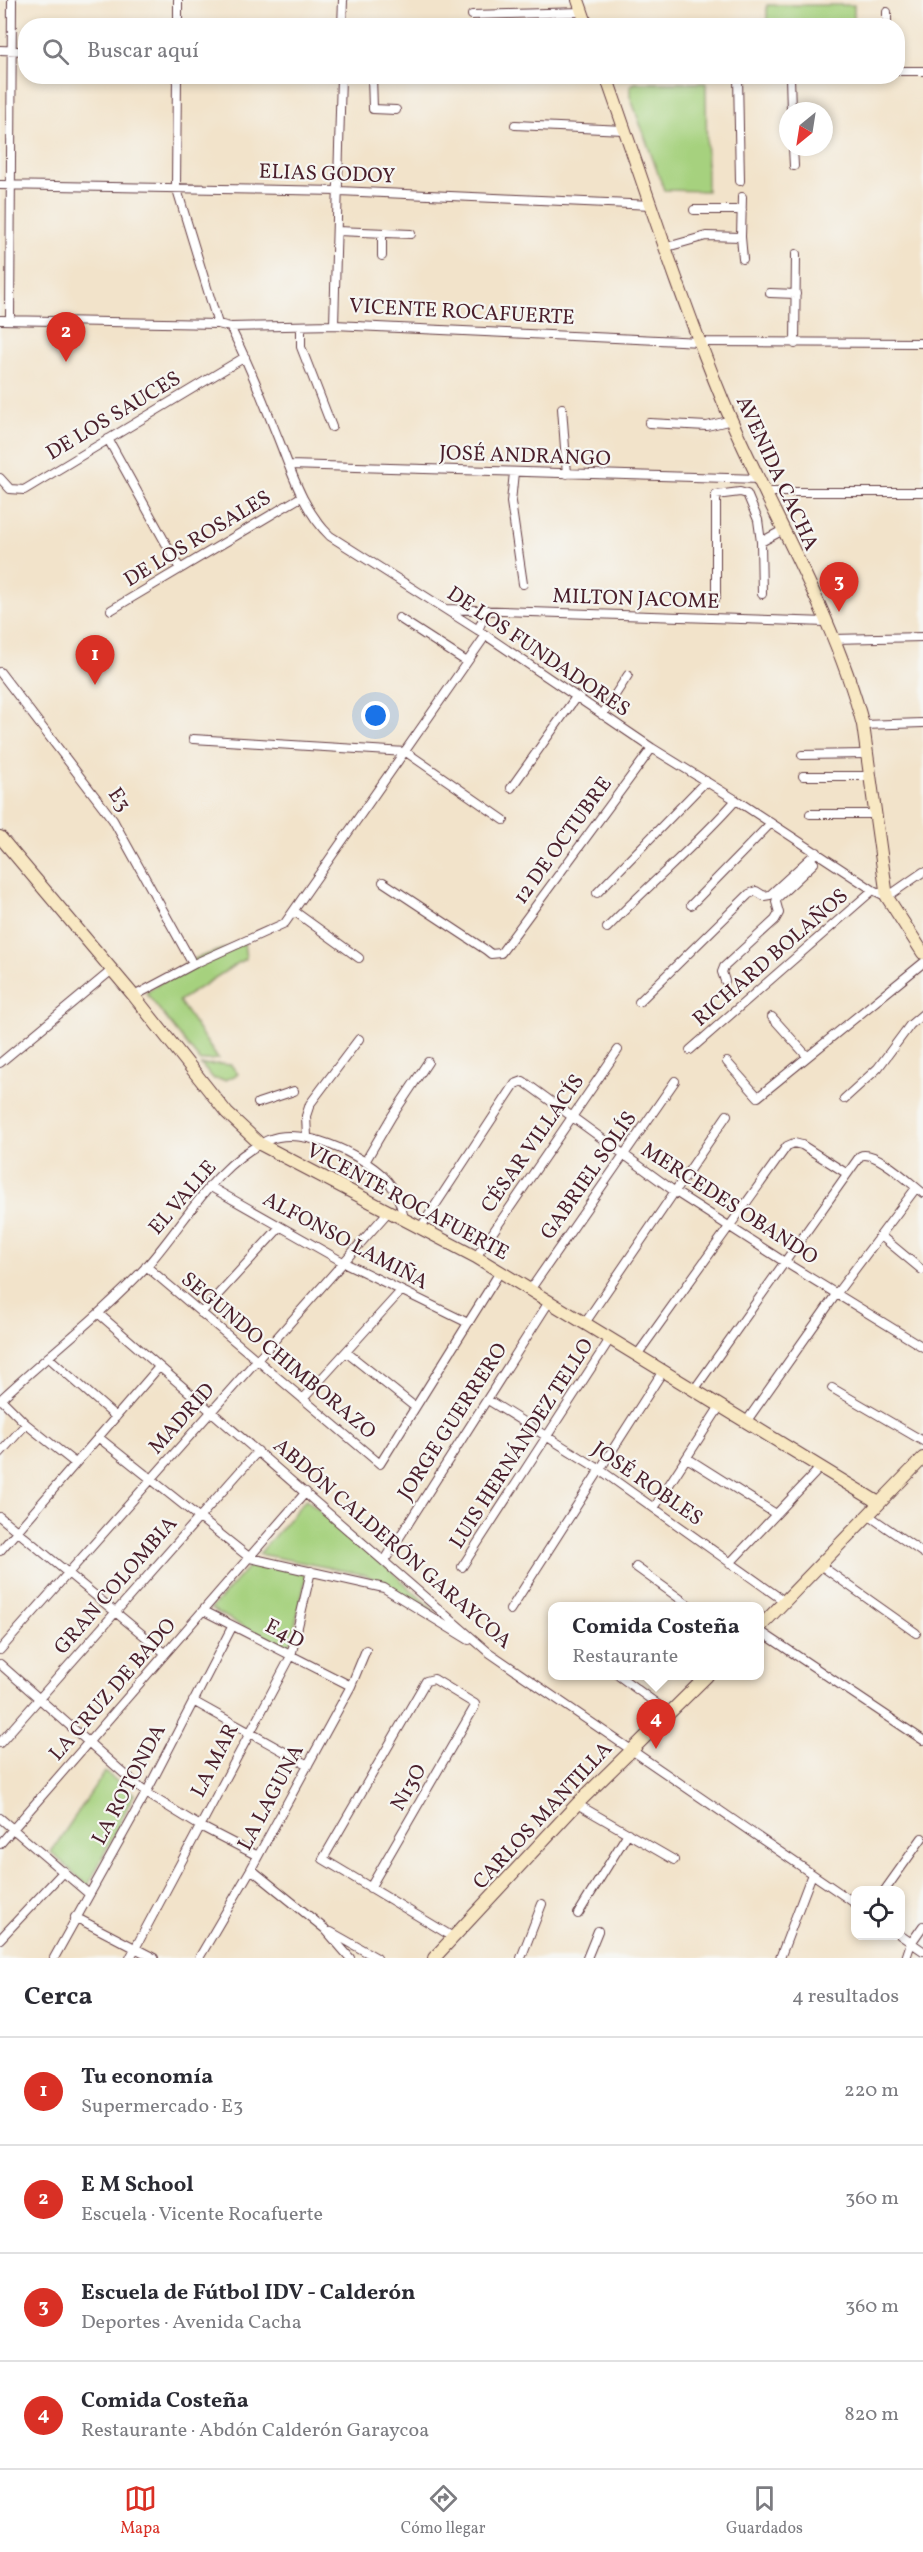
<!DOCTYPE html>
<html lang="es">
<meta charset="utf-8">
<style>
:root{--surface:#fff;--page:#f2f2f3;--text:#2b2b33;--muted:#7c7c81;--line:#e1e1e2;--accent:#d93025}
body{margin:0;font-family:Vollkorn,serif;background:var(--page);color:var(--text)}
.controls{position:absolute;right:18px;bottom:18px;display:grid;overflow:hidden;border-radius:12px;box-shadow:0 3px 9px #0003}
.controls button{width:54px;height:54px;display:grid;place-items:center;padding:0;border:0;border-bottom:2px solid var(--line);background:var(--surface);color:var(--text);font:30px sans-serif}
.compass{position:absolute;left:779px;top:102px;width:54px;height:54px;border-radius:50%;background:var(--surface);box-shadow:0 3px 9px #0003;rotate:210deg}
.you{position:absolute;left:376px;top:716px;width:21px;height:21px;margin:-15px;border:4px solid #fff;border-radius:50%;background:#1a73e8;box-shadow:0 0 0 9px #1a73e833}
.badge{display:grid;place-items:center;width:39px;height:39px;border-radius:50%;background:var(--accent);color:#fff;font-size:20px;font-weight:700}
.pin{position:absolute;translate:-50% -50px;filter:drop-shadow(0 2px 3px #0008)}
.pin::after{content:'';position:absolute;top:32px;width:21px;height:18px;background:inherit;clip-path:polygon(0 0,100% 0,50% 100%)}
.popup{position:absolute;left:548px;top:1602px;width:216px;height:78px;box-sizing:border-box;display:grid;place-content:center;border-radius:12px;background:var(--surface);filter:drop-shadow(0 2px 4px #0005);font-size:20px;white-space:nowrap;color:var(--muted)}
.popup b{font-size:22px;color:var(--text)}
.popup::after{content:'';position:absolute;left:50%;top:100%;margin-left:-12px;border:12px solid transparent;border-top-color:var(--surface)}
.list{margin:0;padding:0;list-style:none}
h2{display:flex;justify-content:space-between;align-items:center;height:78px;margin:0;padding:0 24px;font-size:26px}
h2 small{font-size:20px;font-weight:400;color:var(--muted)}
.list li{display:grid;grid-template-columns:39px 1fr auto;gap:18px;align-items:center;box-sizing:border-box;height:108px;padding:0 24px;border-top:2px solid var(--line)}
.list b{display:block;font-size:22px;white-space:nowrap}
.list p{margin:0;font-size:20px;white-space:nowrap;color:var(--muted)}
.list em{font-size:20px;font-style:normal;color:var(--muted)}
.icon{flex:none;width:33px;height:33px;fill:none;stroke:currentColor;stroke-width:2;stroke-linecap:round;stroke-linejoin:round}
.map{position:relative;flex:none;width:923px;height:1958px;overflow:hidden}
.search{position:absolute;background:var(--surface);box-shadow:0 3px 9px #0003;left:18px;right:18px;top:18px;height:66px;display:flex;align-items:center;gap:15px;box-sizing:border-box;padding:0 21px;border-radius:24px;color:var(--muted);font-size:22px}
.sheet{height:510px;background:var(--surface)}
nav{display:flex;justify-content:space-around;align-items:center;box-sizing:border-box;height:84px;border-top:2px solid var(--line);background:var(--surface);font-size:16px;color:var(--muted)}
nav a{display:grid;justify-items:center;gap:3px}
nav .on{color:var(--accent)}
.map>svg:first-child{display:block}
</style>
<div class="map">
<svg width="923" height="1958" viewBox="0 0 923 1958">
<rect width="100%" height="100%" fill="#f6f6f2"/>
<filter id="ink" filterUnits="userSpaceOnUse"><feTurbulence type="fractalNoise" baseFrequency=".0167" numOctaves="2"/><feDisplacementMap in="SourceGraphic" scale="12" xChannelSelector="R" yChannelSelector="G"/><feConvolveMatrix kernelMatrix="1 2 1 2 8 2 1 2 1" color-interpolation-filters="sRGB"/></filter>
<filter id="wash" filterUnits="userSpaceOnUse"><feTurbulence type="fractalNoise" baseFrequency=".008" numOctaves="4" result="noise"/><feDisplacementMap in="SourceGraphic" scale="24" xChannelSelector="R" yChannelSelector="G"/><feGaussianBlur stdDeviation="1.35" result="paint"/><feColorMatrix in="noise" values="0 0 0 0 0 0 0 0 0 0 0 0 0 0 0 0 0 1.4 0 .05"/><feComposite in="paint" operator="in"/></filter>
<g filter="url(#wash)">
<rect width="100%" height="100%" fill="#f2e3ca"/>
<!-- green -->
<path fill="#a6d17e" stroke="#787854" stroke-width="1.5" d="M767,5H854V25H767Z
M635,83H706L707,191L664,190L630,96V86Z
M244,942L246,958L179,1001L218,1059L200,1061L146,993L194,959Z
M220,1064L231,1065L238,1074L226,1080L214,1079L201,1065Z
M306,1499L384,1564L435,1612L366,1575L259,1554Z
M252,1562L307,1574L289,1651L211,1609Z
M105,1772L134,1794L88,1886L51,1852Z"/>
</g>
<g filter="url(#ink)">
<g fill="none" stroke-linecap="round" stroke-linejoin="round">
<defs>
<path id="street" d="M887,12V26
M472,15L582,12
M178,26V0
M342,26L343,0
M0,50L26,51
M898,71H923
M177,76L176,186L218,324
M372,76L373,109L396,110
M738,76L740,181
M790,76L791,111
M606,78L649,76
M515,125L624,130
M793,147L794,166
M0,185L339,191L652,205
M694,210H742
M337,231L411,234
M741,237L743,259
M667,247L706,236L741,237L742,197
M382,256V233
M770,293L796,294
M0,320L218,324L230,327L334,325L701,342L923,343
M10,320L12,0
M334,325L341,76
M301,326V347L332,427
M230,327C249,363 263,401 278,438C292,473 303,510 330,536L478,630L652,748L736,800L873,890L887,897L923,872
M795,344L796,254
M562,408L567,474
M649,423L707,426L732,420
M108,439L180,569
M289,465L760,479
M514,472L511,502L523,584
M0,478L10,489L24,490L245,357
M765,492H923
M761,542L762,594
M716,598V495L740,492L747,494L758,520L761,542L783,530
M446,609L826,622
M111,610L301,497
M399,618L467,662
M478,630L487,610
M833,639L923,637
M0,672L113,820L190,959
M602,715L628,675
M863,725L923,723
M193,739L406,752L504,820
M802,755L866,754
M803,776H869
M511,788L576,697
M810,814H874
M383,882L486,950L491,954L501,953L652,748
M597,893L706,781
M691,905L771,823
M294,911L359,958
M607,928C649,884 696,846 736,800
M725,981L722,972L724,967L775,920L779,913L776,902L777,898L814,863
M134,996L196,963L285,923L486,635
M639,1002L749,894L756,891L764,896L770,895L817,852
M772,1017L807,1056
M690,1050L873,890
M727,1062L758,1097L923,963
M0,1063L112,970
M844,1099L878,1068L910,1025L923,1014
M258,1103L294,1091
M307,1136L306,1116L310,1104L359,1039
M365,1162L392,1116L428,1062
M209,1186L343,1262L468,1323
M421,1227L515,1084L523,1081L674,1191L783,1261L923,1347
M881,1236L922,1270
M476,1257L618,1050
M146,1266L380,1464L500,1272
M530,1290L675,1081
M201,1313L280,1227
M99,1314L487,1651L856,1904
M585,1323L727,1115
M346,1352L415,1407
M637,1355L787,1146L794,1143L802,1145L846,1173
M48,1357L116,1417
M832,1388L923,1441
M694,1390L860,1156C875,1149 910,1183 923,1193
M1,1399L26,1424L75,1463
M303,1399L401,1291
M0,1400C48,1355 100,1316 145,1268C182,1228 215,1163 268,1140C301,1126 360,1153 384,1177C396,1189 400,1202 404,1218
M488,1400L599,1469L784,1601
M746,1422L837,1293L916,1188
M98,1437L250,1558L384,1588L469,1640
M0,1453L26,1424
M687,1458L776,1514
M654,1508L720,1406
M868,1515L923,1553
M0,1517L165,1653
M0,1551L159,1367
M385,1560L549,1302
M730,1563L821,1467
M820,1565L916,1633
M462,1567L610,1339
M636,1567L690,1606
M510,1610L663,1371
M204,1611L351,1686
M760,1631L923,1740
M0,1650L389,1211
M0,1664L146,1793L200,1826L258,1856
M619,1676L668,1712
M193,1701L308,1765
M0,1743L258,1451
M577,1804L674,1860
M0,1818L89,1894
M0,1844L306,1492
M251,1869L325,1929L350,1958
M370,1888L474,1708L475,1704L470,1701L434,1679L426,1681L323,1859L453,1937
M885,1890L922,1838
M578,1914L628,1833
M75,1917L154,1958
M331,1932L377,1958
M900,1935L923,1951
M0,1939L64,1871
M54,1958L146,1793L232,1627
M130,1958L291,1656L311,1571
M199,1958L251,1869L351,1686L366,1650
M521,1958L542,1904
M587,1958L598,1931
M780,1958L812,1874
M906,1958L911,1943L923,1926"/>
<path id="secondary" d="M578,0L587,26
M606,76C644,184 679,295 723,401C768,509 833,611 863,725L887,897L923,953
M0,837L134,996L227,1113L260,1144L476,1257L879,1503
M760,1627L923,1458
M434,1958L577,1804L707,1676"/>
</defs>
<!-- street casing -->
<use href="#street" stroke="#633c43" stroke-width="10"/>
<!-- secondary casing -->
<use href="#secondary" stroke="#633c43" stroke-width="14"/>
<!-- street -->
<use href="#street" stroke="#fff" stroke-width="8"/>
<!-- secondary -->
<use href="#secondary" stroke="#f8e8c3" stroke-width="12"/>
</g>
</g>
<g text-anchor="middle" stroke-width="4.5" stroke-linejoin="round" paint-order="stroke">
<!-- street labels -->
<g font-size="21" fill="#4a1f2b" stroke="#f6f6f2">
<text transform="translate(327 173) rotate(2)" y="7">ELIAS GODOY</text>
<text transform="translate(462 311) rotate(3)" y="7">VICENTE ROCAFUERTE</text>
<text transform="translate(113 415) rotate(-31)" y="7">DE LOS SAUCES</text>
<text transform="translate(525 455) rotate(2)" y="7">JOSÉ ANDRANGO</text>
<text transform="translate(778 473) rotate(65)" y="7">AVENIDA CACHA</text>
<text transform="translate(197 538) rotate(-31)" y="7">DE LOS ROSALES</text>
<text transform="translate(636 598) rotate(2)" y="7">MILTON JACOME</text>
<text transform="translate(539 651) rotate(34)" y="7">DE LOS FUNDADORES</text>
<text transform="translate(120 799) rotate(56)" y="7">E3</text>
<text transform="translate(562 840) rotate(-54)" y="7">12 DE OCTUBRE</text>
<text transform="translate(770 957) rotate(-41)" y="7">RICHARD BOLAÑOS</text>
<text transform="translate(532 1143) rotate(-55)" y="7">CÉSAR VILLACÍS</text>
<text transform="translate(588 1175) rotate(-55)" y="7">GABRIEL SOLÍS</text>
<text transform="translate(182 1197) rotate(-49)" y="7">EL VALLE</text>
<text transform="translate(408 1201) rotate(28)" y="7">VICENTE ROCAFUERTE</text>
<text transform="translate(730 1203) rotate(33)" y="7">MERCEDES OBANDO</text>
<text transform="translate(346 1240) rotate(28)" y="7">ALFONSO LAMIÑA</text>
<text transform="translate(279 1355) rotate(40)" y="7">SEGUNDO CHIMBORAZO</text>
<text transform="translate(181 1418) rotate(-48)" y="7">MADRID</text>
<text transform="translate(452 1421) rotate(-57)" y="7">JORGE GUERRERO</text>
<text transform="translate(521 1443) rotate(-57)" y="7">LUIS HERNÁNDEZ TELLO</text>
<text transform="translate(648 1483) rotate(35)" y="7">JOSÉ ROBLES</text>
<text transform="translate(393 1543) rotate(41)" y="7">ABDÓN CALDERÓN GARAYCOA</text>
<text transform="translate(115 1585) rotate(-49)" y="7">GRAN COLOMBIA</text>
<text transform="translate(285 1633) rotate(27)" y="7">E4D</text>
<text transform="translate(112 1689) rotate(-49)" y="7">LA CRUZ DE BADO</text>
<text transform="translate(214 1760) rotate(-63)" y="7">LA MAR</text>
<text transform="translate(128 1784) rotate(-62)" y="7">LA ROTONDA</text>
<text transform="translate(408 1787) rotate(-60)" y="7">N13O</text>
<text transform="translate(270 1797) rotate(-62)" y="7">LA LAGUNA</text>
<text transform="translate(542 1815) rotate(-47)" y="7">CARLOS MANTILLA</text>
</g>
</g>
</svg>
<div class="controls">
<button><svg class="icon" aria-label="locate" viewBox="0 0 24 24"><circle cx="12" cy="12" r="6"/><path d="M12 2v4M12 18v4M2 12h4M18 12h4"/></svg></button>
</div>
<svg class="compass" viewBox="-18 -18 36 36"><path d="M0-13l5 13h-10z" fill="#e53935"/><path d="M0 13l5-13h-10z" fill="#7c7c81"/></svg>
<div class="you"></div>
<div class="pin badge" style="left:95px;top:685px">1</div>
<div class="pin badge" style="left:66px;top:362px">2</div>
<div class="pin badge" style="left:839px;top:612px">3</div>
<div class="pin badge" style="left:656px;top:1749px">4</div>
<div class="popup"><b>Comida Costeña</b>Restaurante</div>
<div class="search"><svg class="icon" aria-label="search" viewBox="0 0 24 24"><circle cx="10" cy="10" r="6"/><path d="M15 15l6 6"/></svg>Buscar aquí</div>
</div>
<section class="sheet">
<h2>Cerca<small>4 resultados</small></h2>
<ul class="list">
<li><span class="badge">1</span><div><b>Tu economía</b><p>Supermercado · E3</p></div><em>220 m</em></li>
<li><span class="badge">2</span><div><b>E M School</b><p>Escuela · Vicente Rocafuerte</p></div><em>360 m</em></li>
<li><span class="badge">3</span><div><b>Escuela de Fútbol IDV - Calderón</b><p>Deportes · Avenida Cacha</p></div><em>360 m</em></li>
<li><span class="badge">4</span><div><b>Comida Costeña</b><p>Restaurante · Abdón Calderón Garaycoa</p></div><em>820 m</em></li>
</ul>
</section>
<nav>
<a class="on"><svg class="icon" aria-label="map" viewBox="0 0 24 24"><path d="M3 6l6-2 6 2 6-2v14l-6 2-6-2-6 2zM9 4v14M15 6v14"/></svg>Mapa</a>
<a><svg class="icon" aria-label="directions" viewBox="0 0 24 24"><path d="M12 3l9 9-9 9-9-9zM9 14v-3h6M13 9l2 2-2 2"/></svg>Cómo llegar</a>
<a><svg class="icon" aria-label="saved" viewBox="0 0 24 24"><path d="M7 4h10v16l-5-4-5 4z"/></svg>Guardados</a>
</nav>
